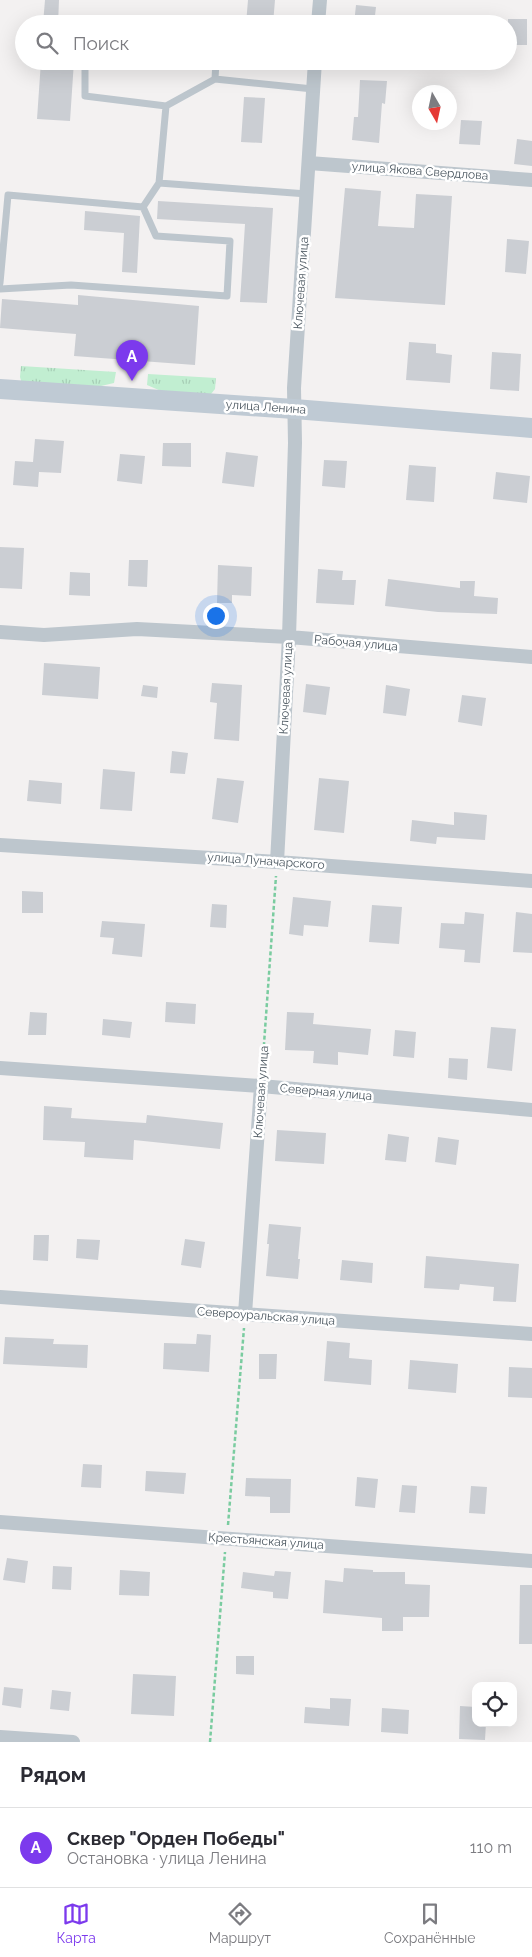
<!DOCTYPE html>
<html lang="ru">
<meta charset="utf-8">
<style>
:root{--surface:#fff;--page:#f7f7f7;--text:#2b2b33;--muted:#7c7c81;--line:#e1e1e2;--accent:#7c3aed}
body{margin:0;font-family:Raleway,sans-serif;background:var(--page);color:var(--text)}
.controls{position:absolute;right:15px;bottom:15px;display:grid;overflow:hidden;border-radius:10px;box-shadow:0 5px 20px #0002}
.controls button{width:45px;height:45px;display:grid;place-items:center;padding:0;border:0;border-bottom:1px solid var(--line);background:var(--surface);color:var(--text);font:25px sans-serif}
.compass{position:absolute;left:412px;top:85px;width:45px;height:45px;border-radius:50%;background:var(--surface);box-shadow:0 5px 20px #0002;rotate:171deg}
.you{position:absolute;left:215px;top:615px;width:18px;height:18px;margin:-12px;border:4px solid #fff;border-radius:50%;background:#1a73e8;box-shadow:0 0 0 8px #1a73e833}
.badge{display:grid;place-items:center;width:32px;height:32px;border-radius:50%;background:var(--accent);color:#fff;font-size:16px;font-weight:700}
.pin{position:absolute;translate:-50% -41px;filter:drop-shadow(0 1px 2px #0008)}
.pin::after{content:'';position:absolute;top:26px;width:18px;height:15px;background:inherit;clip-path:polygon(0 0,100% 0,50% 100%)}
.list{margin:0;padding:0;list-style:none}
h2{display:flex;justify-content:space-between;align-items:center;height:65px;margin:0;padding:0 20px;font-size:21px}
h2 small{font-size:16px;font-weight:400;color:var(--muted)}
.list li{display:grid;grid-template-columns:32px 1fr auto;gap:15px;align-items:center;box-sizing:border-box;height:80px;padding:0 20px;border-top:1px solid var(--line)}
.list b{display:block;font-size:19px;white-space:nowrap}
.list p{margin:0;font-size:16px;white-space:nowrap;color:var(--muted)}
.list em{font-size:16px;font-style:normal;color:var(--muted)}
.icon{flex:none;width:28px;height:28px;fill:none;stroke:currentColor;stroke-width:2;stroke-linecap:round;stroke-linejoin:round}
.map{position:relative;flex:none;width:532px;height:1742px;overflow:hidden}
.search{position:absolute;background:var(--surface);box-shadow:0 5px 20px #0002;left:15px;right:15px;top:15px;height:55px;display:flex;align-items:center;gap:12px;box-sizing:border-box;padding:0 18px;border-radius:28px;color:var(--muted);font-size:19px}
.sheet{height:145px;background:var(--surface)}
nav{display:flex;justify-content:space-around;align-items:center;box-sizing:border-box;height:70px;border-top:1px solid var(--line);background:var(--surface);font-size:14px;color:var(--muted)}
nav a{display:grid;justify-items:center;gap:2px}
nav .on{color:var(--accent)}
.map>svg:first-child{display:block}
</style>
<div class="map">
<svg width="532" height="1742" viewBox="0 0 532 1742">
<defs>
<pattern id="grass-tufts" width="24" height="20" patternUnits="userSpaceOnUse" patternTransform="scale(1.25)"><rect width="24" height="20" fill="#c1eed1"/><path d="M3 7l-1-3M5 7V3M7 7l1-3M15 17l-1-3M17 17v-4M19 17l1-3" fill="none" stroke="#a7ceb6"/></pattern>
</defs>
<rect width="100%" height="100%" fill="#f3f1f1"/>
<!-- grass -->
<path fill="url(#grass-tufts)" d="M21,366L116,372L114,383L88,389L22,384L20,377Z
M148,374L216,378L215,389L211,394H168L147,385Z"/>
<!-- building -->
<path fill="#cbced3" d="M45,0H59L58,24H43Z
M248,0H275L273,24H246Z
M356,5L376,7L374,24H354Z
M508,19H527V45H508Z
M41,61H74L70,121L37,119Z
M360,80L387,81L385,104L382,103L379,143L352,140L354,117H358Z
M244,97L265,98L262,143L241,142Z
M461,120L482,121L480,145L459,144Z
M517,139L532,141V166L514,164Z
M345,188L381,191L378,226L414,228L416,194L452,196L445,305L335,298Z
M158,201L273,208L267,303L240,302L245,224L157,219Z
M85,211L140,216L137,273L122,272L124,233L84,230Z
M507,239L529,241L526,274L505,272Z
M78,295L199,306L195,365L74,356L76,334L0,328L2,299L78,305Z
M409,342L436,344V353L452,355L450,383L406,380Z
M492,352L521,354L519,391L490,389Z
M35,439L64,441L61,473L39,472L38,487L13,485L15,461L33,462Z
M163,443H191V467L162,466Z
M226,452L258,456L254,487L222,483Z
M120,454L145,456L142,484L117,481Z
M324,460L347,461L345,488L322,486Z
M409,465L436,467L434,502L406,500Z
M496,472L530,476L527,503L493,499Z
M0,547L24,548L22,589L0,588Z
M129,560H148L147,587L128,586Z
M218,565L252,567L251,596L232,595V603H217Z
M318,569L343,571L342,580H356L354,605L316,603Z
M70,572L90,573V596L69,595Z
M388,579L460,588V581H475L474,596L498,598L497,614L438,612L385,606Z
M44,663L100,667L98,699L42,695Z
M212,683L242,685L239,741L214,739L217,703L210,702Z
M306,684L330,687L326,715L303,712Z
M143,685L158,687L157,698L141,696Z
M386,685L410,689L406,716L383,713Z
M462,695L486,698L482,726L458,722Z
M172,751L188,753L185,774L170,773Z
M103,769L135,772L132,811L100,809Z
M217,778L244,781L238,823L212,819Z
M319,778L349,781L344,833L314,830Z
M29,780L62,783L61,804L27,801Z
M454,812L487,815L485,840L437,837L436,844L410,841L412,820L454,825Z
M22,891L43,892V913H22Z
M293,897L331,901L328,927L304,925L303,936L289,934Z
M212,904L227,905L226,928L210,927Z
M372,905L402,907L399,944L369,942Z
M465,912L484,914L480,963L464,962L465,950L439,948L441,923L464,924Z
M516,912L532,914V953L513,952Z
M102,921L145,924L142,957L112,954L114,938L100,937Z
M166,1002L196,1004L195,1024L165,1022Z
M30,1012L47,1013L46,1035H28Z
M287,1012L314,1013L313,1024L371,1029L368,1055L338,1052V1065L313,1063L314,1051L285,1050Z
M103,1019L132,1022L130,1038L102,1035Z
M491,1027L516,1029L512,1071L487,1068Z
M395,1030L416,1032L414,1058L393,1056Z
M449,1058L468,1059L467,1080L448,1078Z
M44,1106L72,1108L71,1118L146,1123L147,1115L223,1123L220,1149L134,1140L133,1160L84,1157L85,1142L43,1140Z
M277,1130L326,1133L324,1164L275,1161Z
M388,1134L409,1137L406,1162L385,1160Z
M438,1137L459,1140L456,1165L435,1162Z
M269,1224L301,1227L298,1259H300L298,1279L266,1276L269,1244H267Z
M34,1235H49L48,1261L33,1260Z
M77,1239L100,1240L98,1260L76,1258Z
M185,1239L205,1242L201,1268L181,1265Z
M426,1256L519,1264L516,1302L493,1301L494,1287L460,1284L459,1290L424,1288Z
M342,1260L373,1263L372,1283L340,1280Z
M197,1334L211,1335L209,1372L163,1369L164,1343L196,1344Z
M5,1337L54,1339L53,1344L88,1345L87,1368L3,1364Z
M327,1341L350,1343L349,1358L372,1360L371,1385L324,1381Z
M259,1354H277L276,1379H259Z
M410,1360L458,1364L456,1393L408,1389Z
M509,1367L532,1368V1398L508,1397Z
M83,1464L102,1465L101,1488L81,1487Z
M146,1471L186,1473L184,1494L145,1491Z
M357,1477L378,1479L375,1508L355,1506Z
M246,1478L291,1479L290,1513H270V1497L245,1496Z
M402,1485L417,1486L415,1513L399,1512Z
M471,1486L487,1487L485,1514L469,1513Z
M7,1558L28,1561L25,1583L3,1580Z
M53,1566L72,1567L71,1590L52,1589Z
M344,1568L373,1570V1572H405V1584L430,1585L429,1617H403V1631H382V1618L323,1613L325,1580L343,1582Z
M120,1570L150,1572L149,1596L119,1595Z
M275,1571L291,1572L288,1599L273,1598V1592L241,1588L243,1572L274,1576Z
M520,1585H532V1644H519Z
M236,1656H254V1675L236,1674Z
M133,1674L176,1676L174,1716L131,1714Z
M4,1687L23,1689L21,1708L2,1705Z
M52,1690L71,1692L69,1711L50,1709Z
M330,1698L351,1699L349,1726L304,1723L305,1707L330,1709Z
M460,1706L476,1707V1723H486L485,1740L459,1739Z
M382,1708L409,1710L408,1734L381,1732Z"/>
<g fill="none" stroke-linecap="round" stroke-linejoin="round">
<!-- path -->
<path stroke="#7acca0" stroke-width="2.5" stroke-dasharray="4 2.5" stroke-linecap="butt" d="M262,1072L276,876
M228,1525L244,1328
M210,1742L225,1552"/>
<!-- lane -->
<path stroke="#bdc6cd" stroke-width="7" d="M86,24H96
M85,61V96L166,106L159,183L307,194
M216,61L215,79L313,89
M166,106L215,79
M143,207L159,183
M0,283L8,195L143,207
M0,289L71,285L227,296L230,241L156,236L143,207"/>
<!-- street -->
<path stroke="#bdc6cd" stroke-width="14" d="M318,24L320,0
M309,163L532,180
M0,632L44,635L137,629L289,637L532,657
M0,845L277,862L532,881
M277,862L289,637L295,443L294,388L315,61
M0,1068L261,1086L532,1110
M0,1297L532,1334
M245,1314L261,1086
M0,1522L532,1561
M0,1737L73,1742"/>
<!-- secondary -->
<path stroke="#bfcad4" stroke-width="20" d="M0,389L294,409L532,428"/>
</g>
<g text-anchor="middle" stroke-width="5" stroke-linejoin="round" paint-order="stroke">
<!-- street labels -->
<g font-size="12" fill="#49555e" stroke="#fff">
<text transform="translate(420 171) rotate(4)" y="4">улица Якова Свердлова</text>
<text transform="translate(301 283) rotate(-86)" y="4">Ключевая улица</text>
<text transform="translate(266 407) rotate(4)" y="4">улица Ленина</text>
<text transform="translate(356 643) rotate(5)" y="4">Рабочая улица</text>
<text transform="translate(286 688) rotate(-87)" y="4">Ключевая улица</text>
<text transform="translate(266 861) rotate(4)" y="4">улица Луначарского</text>
<text transform="translate(261 1092) rotate(-86)" y="4">Ключевая улица</text>
<text transform="translate(326 1092) rotate(5)" y="4">Северная улица</text>
<text transform="translate(266 1316) rotate(4)" y="4">Североуральская улица</text>
<text transform="translate(266 1541) rotate(4)" y="4">Крестьянская улица</text>
</g>
</g>
</svg>
<div class="controls">
<button><svg class="icon" aria-label="locate" viewBox="0 0 24 24"><circle cx="12" cy="12" r="6"/><path d="M12 2v4M12 18v4M2 12h4M18 12h4"/></svg></button>
</div>
<svg class="compass" viewBox="-18 -18 36 36"><path d="M0-13l5 13h-10z" fill="#e53935"/><path d="M0 13l5-13h-10z" fill="#7c7c81"/></svg>
<div class="you"></div>
<div class="pin badge" style="left:132px;top:381px">A</div>
<div class="search"><svg class="icon" aria-label="search" viewBox="0 0 24 24"><circle cx="10" cy="10" r="6"/><path d="M15 15l6 6"/></svg>Поиск</div>
</div>
<section class="sheet">
<h2>Рядом<small></small></h2>
<ul class="list">
<li><span class="badge">A</span><div><b>Сквер &quot;Орден Победы&quot;</b><p>Остановка · улица Ленина</p></div><em>110 m</em></li>
</ul>
</section>
<nav>
<a class="on"><svg class="icon" aria-label="map" viewBox="0 0 24 24"><path d="M3 6l6-2 6 2 6-2v14l-6 2-6-2-6 2zM9 4v14M15 6v14"/></svg>Карта</a>
<a><svg class="icon" aria-label="directions" viewBox="0 0 24 24"><path d="M12 3l9 9-9 9-9-9zM9 14v-3h6M13 9l2 2-2 2"/></svg>Маршрут</a>
<a><svg class="icon" aria-label="saved" viewBox="0 0 24 24"><path d="M7 4h10v16l-5-4-5 4z"/></svg>Сохранённые</a>
</nav>
